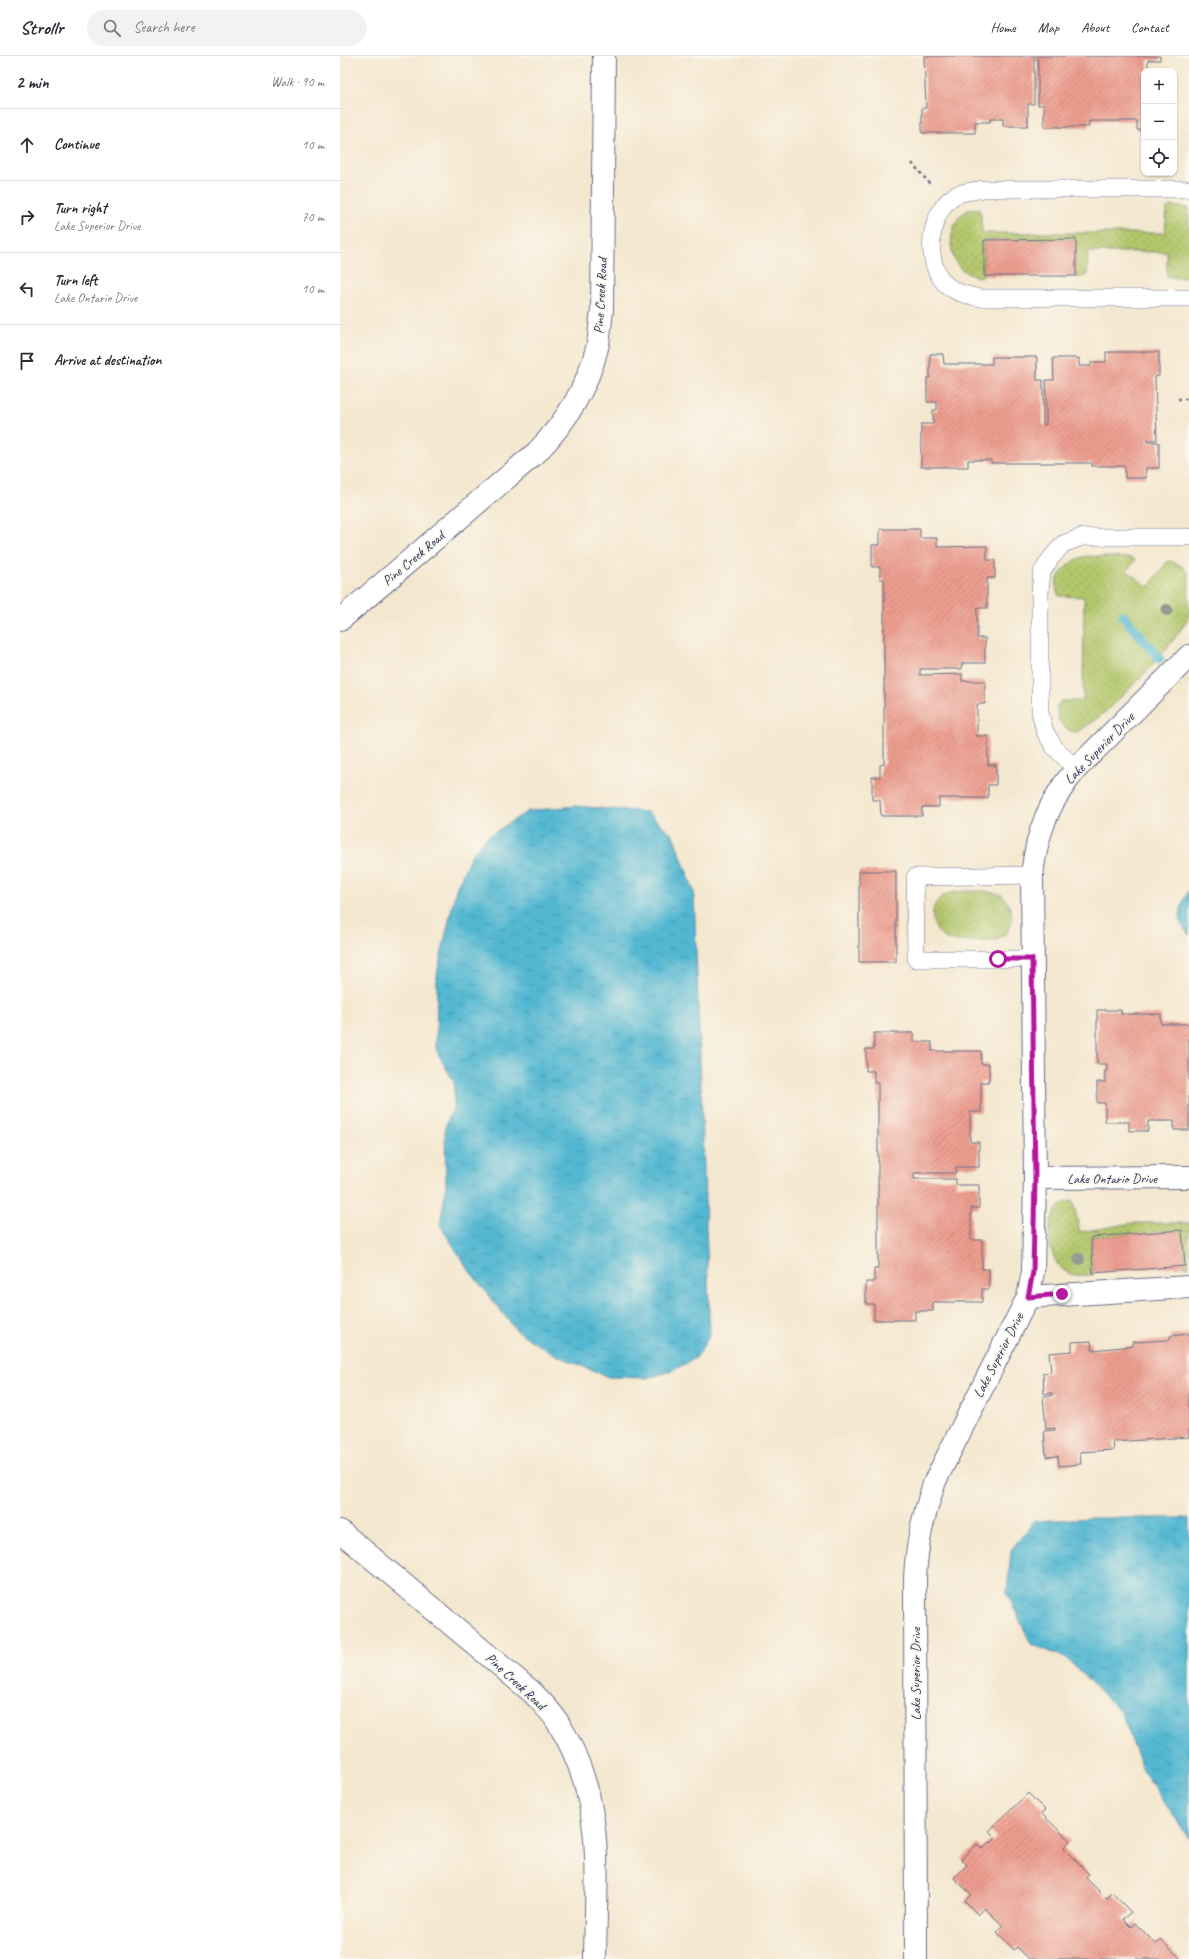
<!DOCTYPE html>
<meta charset="utf-8">
<style>
:root{--surface:#fff;--page:#f2f2f3;--text:#2b2b33;--muted:#7c7c81;--line:#e1e1e2}
body{margin:0;font-family:Caveat,sans-serif;background:var(--page);color:var(--text)}
.controls{position:absolute;right:12px;top:12px;display:grid;overflow:hidden;border-radius:8px;box-shadow:0 1px 3px #0004}
.controls button{width:36px;height:36px;display:grid;place-items:center;padding:0;border:0;border-bottom:1px solid var(--line);background:var(--surface);color:var(--text);font:20px sans-serif}
.stop{position:absolute;width:12px;height:12px;margin:-9px;border:3px solid #b5179e;border-radius:50%;background:#fff}
.stop.end{background:#b5179e;border-color:#fff;box-shadow:0 1px 4px #0008}
.list{margin:0;padding:0;list-style:none}
h2{display:flex;justify-content:space-between;align-items:center;height:52px;margin:0;padding:0 16px;font-size:17px}
h2 small{font-size:13px;font-weight:400;color:var(--muted)}
.list li{display:grid;grid-template-columns:26px 1fr auto;gap:12px;align-items:center;box-sizing:border-box;height:72px;padding:0 16px;border-top:1px solid var(--line)}
.list b{display:block;font-size:15px;white-space:nowrap}
.list p{margin:0;font-size:13px;white-space:nowrap;color:var(--muted)}
.list em{font-size:13px;font-style:normal;color:var(--muted)}
.icon{flex:none;width:22px;height:22px;fill:none;stroke:currentColor;stroke-width:2;stroke-linecap:round;stroke-linejoin:round}
.map{position:relative;flex:none;width:849px;height:1903px;overflow:hidden}
header{display:flex;align-items:center;gap:24px;box-sizing:border-box;height:56px;padding:0 20px;background:var(--surface);border-bottom:1px solid var(--line)}
header strong{font-size:19px}
nav{display:flex;gap:22px;margin-inline-start:auto;font-size:14px}
.search{width:280px;height:36px;background:var(--page);display:flex;align-items:center;gap:10px;box-sizing:border-box;padding:0 14px;border-radius:22px;color:var(--muted);font-size:15px}
main{display:flex}
aside{flex:1;background:var(--surface)}
.map>svg:first-child{display:block}
</style>
<header>
<strong>Strollr</strong>
<div class="search"><svg class="icon" aria-label="search" viewBox="0 0 24 24"><circle cx="10" cy="10" r="6"/><path d="M15 15l6 6"/></svg>Search here</div>
<nav><a>Home</a><a>Map</a><a>About</a><a>Contact</a></nav>
</header>
<main>
<aside>
<h2>2 min<small>Walk · 90 m</small></h2>
<ul class="list">
<li><svg class="icon" aria-label="ahead" viewBox="0 0 24 24"><path d="M12 20V5M6 11l6-6 6 6"/></svg><div><b>Continue</b></div><em>10 m</em></li>
<li><svg class="icon" aria-label="right" viewBox="0 0 24 24"><path d="M7 20v-9h11M14 6l5 5-5 5"/></svg><div><b>Turn right</b><p>Lake Superior Drive</p></div><em>70 m</em></li>
<li><svg class="icon" aria-label="left" viewBox="0 0 24 24"><path d="M17 20v-9H6M10 6l-5 5 5 5"/></svg><div><b>Turn left</b><p>Lake Ontario Drive</p></div><em>10 m</em></li>
<li><svg class="icon" aria-label="arrive" viewBox="0 0 24 24"><path d="M6 21V4h12l-3 4 3 4H6"/></svg><div><b>Arrive at destination</b></div></li>
</ul>
</aside>
<div class="map">
<svg width="849" height="1903" viewBox="0 0 849 1903">
<defs>
<pattern id="grass-dots" width="8" height="8" patternUnits="userSpaceOnUse"><rect width="8" height="8" fill="#b2c66a"/><path d="M2 2h.1M6 6h.1" fill="none" stroke="#98aa5e" stroke-width="1.8" stroke-linecap="round"/></pattern>
<pattern id="water-ripples" width="26" height="14" patternUnits="userSpaceOnUse"><rect width="26" height="14" fill="#52b7d1"/><path d="M2 4q2-2 4 0t4 0M15 11q2-2 4 0t4 0" fill="none" stroke="#4395ad"/></pattern>
<pattern id="building-hatch" width="6" height="6" patternUnits="userSpaceOnUse"><rect width="6" height="6" fill="#ee9e8f"/><path d="M-1 1l2-2M0 6l6-6M5 7l2-2" fill="none" stroke="#c08178"/></pattern>
</defs>
<rect width="100%" height="100%" fill="#fbf7ec"/>
<filter id="ink" filterUnits="userSpaceOnUse"><feTurbulence type="fractalNoise" baseFrequency=".025" numOctaves="2"/><feDisplacementMap in="SourceGraphic" scale="8" xChannelSelector="R" yChannelSelector="G"/><feConvolveMatrix kernelMatrix="1 2 1 2 8 2 1 2 1" color-interpolation-filters="sRGB"/></filter>
<filter id="wash" filterUnits="userSpaceOnUse"><feTurbulence type="fractalNoise" baseFrequency=".012" numOctaves="4" result="noise"/><feDisplacementMap in="SourceGraphic" scale="16" xChannelSelector="R" yChannelSelector="G"/><feGaussianBlur stdDeviation="0.9" result="paint"/><feColorMatrix in="noise" values="0 0 0 0 0 0 0 0 0 0 0 0 0 0 0 0 0 1.4 0 .05"/><feComposite in="paint" operator="in"/></filter>
<g filter="url(#wash)">
<rect width="100%" height="100%" fill="#f4e7cf"/>
<!-- grass -->
<path fill="url(#grass-dots)" stroke="#667a64" d="M832,150L849,152V220C842,222 835,223 827,220V196H748L747,219L738,222L736,220L735,183L644,184L643,221C597,221 606,147 639,153L641,158L642,177H825L827,152Z
M746,500L791,502L795,504L787,515L808,531L827,506L830,505L842,510L849,518C849,531 849,546 849,558C845,580 755,673 735,676C721,672 717,664 717,650L721,645H743L744,541L719,540C708,523 731,503 746,500Z
M645,835L662,839C675,853 677,877 655,884C649,886 641,885 634,885C626,885 617,886 610,884C595,880 589,862 595,849C603,831 629,836 645,835Z
M732,1145L734,1149L740,1176L793,1167H849V1212L845,1210L842,1174L751,1181L753,1219C744,1219 735,1221 726,1216C704,1204 702,1147 732,1145Z"/>
<!-- water -->
<path fill="url(#water-ripples)" stroke="#367398" d="M235,750L307,756L333,779L354,835L370,1279L357,1301L334,1314L308,1322L268,1321L211,1297L177,1275L128,1213L100,1169L106,1133L105,1071L114,1050V1026L96,994L97,918L116,833L131,799L147,781L188,755Z
M849,834V879C835,864 840,850 849,834Z
M752,1462H849V1783L804,1716L781,1656L726,1602L691,1588L667,1537L671,1494L694,1465Z"/>
<g fill="none" stroke-linecap="round" stroke-linejoin="round">
<!-- stream -->
<path stroke="#52b7d1" stroke-width="10" d="M783,560L819,602"/>
</g>
<g id="blocks">
<!-- building -->
<path fill="url(#building-hatch)" d="M584,0H820V4H808V15H804V74H797V65H749V71H704V49H698V3H694V48H688V70H663V63H650V66H635V77H582V52H586Z
M736,183V220H644V184Z
M766,296H819V320L815,321L817,384H807V386H819V412H806V422H785V410H752V407H651V404H628V411H581V368H593V354H597V346H587V322H590V298H603L604,308H652V301H697V324H703V369H706V324H714L713,302H739V310H751V306H766Z
M540,473H580V482H597V491L647,490V504H655V522H647V552H637V582H645V607H622V613H580V619L622,618V625H645V648H637V680H648V709H656V729H648V742H599V751H582V760H541L540,744H532V721H540V709L544,708V523H540V511H532V489H540Z
M519,815H556V906H519Z
M757,954H781V958H821V968H849V1074H834V1065H808V1075H789V1066H765V1047H757V1026H765V1015H767V1008H757Z
M534,977H574V986H592V995H641V1008H649V1026H641V1056H630V1086H639V1111H616V1117H574V1123H616V1129H639V1152H631V1184H642V1213H649V1233H642V1246H593V1255H575V1264H534V1248H526V1226H534V1213H538V1027H534V1015H526V993H534Z
M842,1174L845,1210L753,1217L751,1181Z
M849,1278V1381L773,1386L774,1394L740,1396L741,1408L719,1410L718,1400L706,1401L704,1375L715,1374V1372L706,1373L703,1340H712V1337L704,1338L703,1317L711,1316L709,1297L732,1295V1286L751,1285L752,1294L793,1290V1286L830,1284V1280Z
M688,1737L705,1754L701,1757L730,1785L723,1792L749,1818L746,1822L767,1843L772,1837L791,1856L783,1863L791,1871L795,1867L816,1888L821,1884L841,1903H689L677,1891L674,1894L657,1876L663,1870L645,1852L638,1859L625,1845L631,1838L614,1822L627,1809L621,1803L637,1788L642,1793L650,1785L651,1787L656,1782L649,1775Z"/>
</g>
</g>
<g filter="url(#ink)">
<use href="#blocks" fill-opacity="0" stroke="#676f86" stroke-width="1"/>
<g fill="none" stroke-linecap="round" stroke-linejoin="round">
<defs>
<path id="lane" d="M849,133H644C635,135 623,135 614,140C590,156 584,201 602,224C611,236 626,239 640,242H849
M736,713L715,692L705,676L700,656V537L702,516L711,502L723,488L742,481H849
M692,819L575,821L576,903H692"/>
<path id="street" d="M0,564L197,396C225,367 247,333 257,292C260,280 260,267 262,255L264,0
M695,1122L849,1121
M688,1241L849,1231
M0,1475L193,1637C201,1646 211,1655 217,1665C266,1742 256,1817 255,1903
M576,1903L575,1522C577,1485 583,1461 595,1425L688,1241L693,1216L695,1122L692,819C697,776 708,747 736,713L849,600"/>
</defs>
<!-- lane casing -->
<use href="#lane" stroke="#676f86" stroke-width="18"/>
<!-- street casing -->
<use href="#street" stroke="#676f86" stroke-width="24"/>
<!-- path -->
<path stroke="#676f86" stroke-width="2.5" stroke-dasharray="3 3" stroke-linecap="butt" d="M572,107L590,128
M838,343H849"/>
<!-- lane -->
<use href="#lane" stroke="#fff" stroke-width="17"/>
<!-- street -->
<use href="#street" stroke="#fff" stroke-width="22"/>
</g>
<!-- trees -->
<g fill="#959b93">
<circle cx="827" cy="554" r="6"/>
<circle cx="739" cy="1203" r="6"/>
</g>
</g>
<g fill="none" stroke-linecap="round" stroke-linejoin="round" filter="url(#ink)">
<!-- route -->
<path stroke="#b5179e" stroke-width="5" d="M658,903H692L695,1122L693,1216L688,1241L722,1238"/>
</g>
<g text-anchor="middle" stroke-width="3.5" stroke-linejoin="round" paint-order="stroke">
<!-- street labels -->
<g font-size="14" fill="#1b2f5e" stroke="#fbf7ec">
<text transform="translate(260 240) rotate(-87)" y="5">Pine Creek Road</text>
<text transform="translate(73 502) rotate(-40)" y="5">Pine Creek Road</text>
<text transform="translate(759 692) rotate(-46)" y="5">Lake Superior Drive</text>
<text x="772" y="1127">Lake Ontario Drive</text>
<text transform="translate(658 1299) rotate(-63)" y="5">Lake Superior Drive</text>
<text transform="translate(575 1618) rotate(-90)" y="5">Lake Superior Drive</text>
<text transform="translate(176 1625) rotate(43)" y="5">Pine Creek Road</text>
</g>
</g>
</svg>
<div class="controls">
<button>+</button>
<button>−</button>
<button><svg class="icon" aria-label="locate" viewBox="0 0 24 24"><circle cx="12" cy="12" r="6"/><path d="M12 2v4M12 18v4M2 12h4M18 12h4"/></svg></button>
</div>
<div class="stop" style="left:658px;top:903px"></div>
<div class="stop end" style="left:722px;top:1238px"></div>
</div>
</main>
